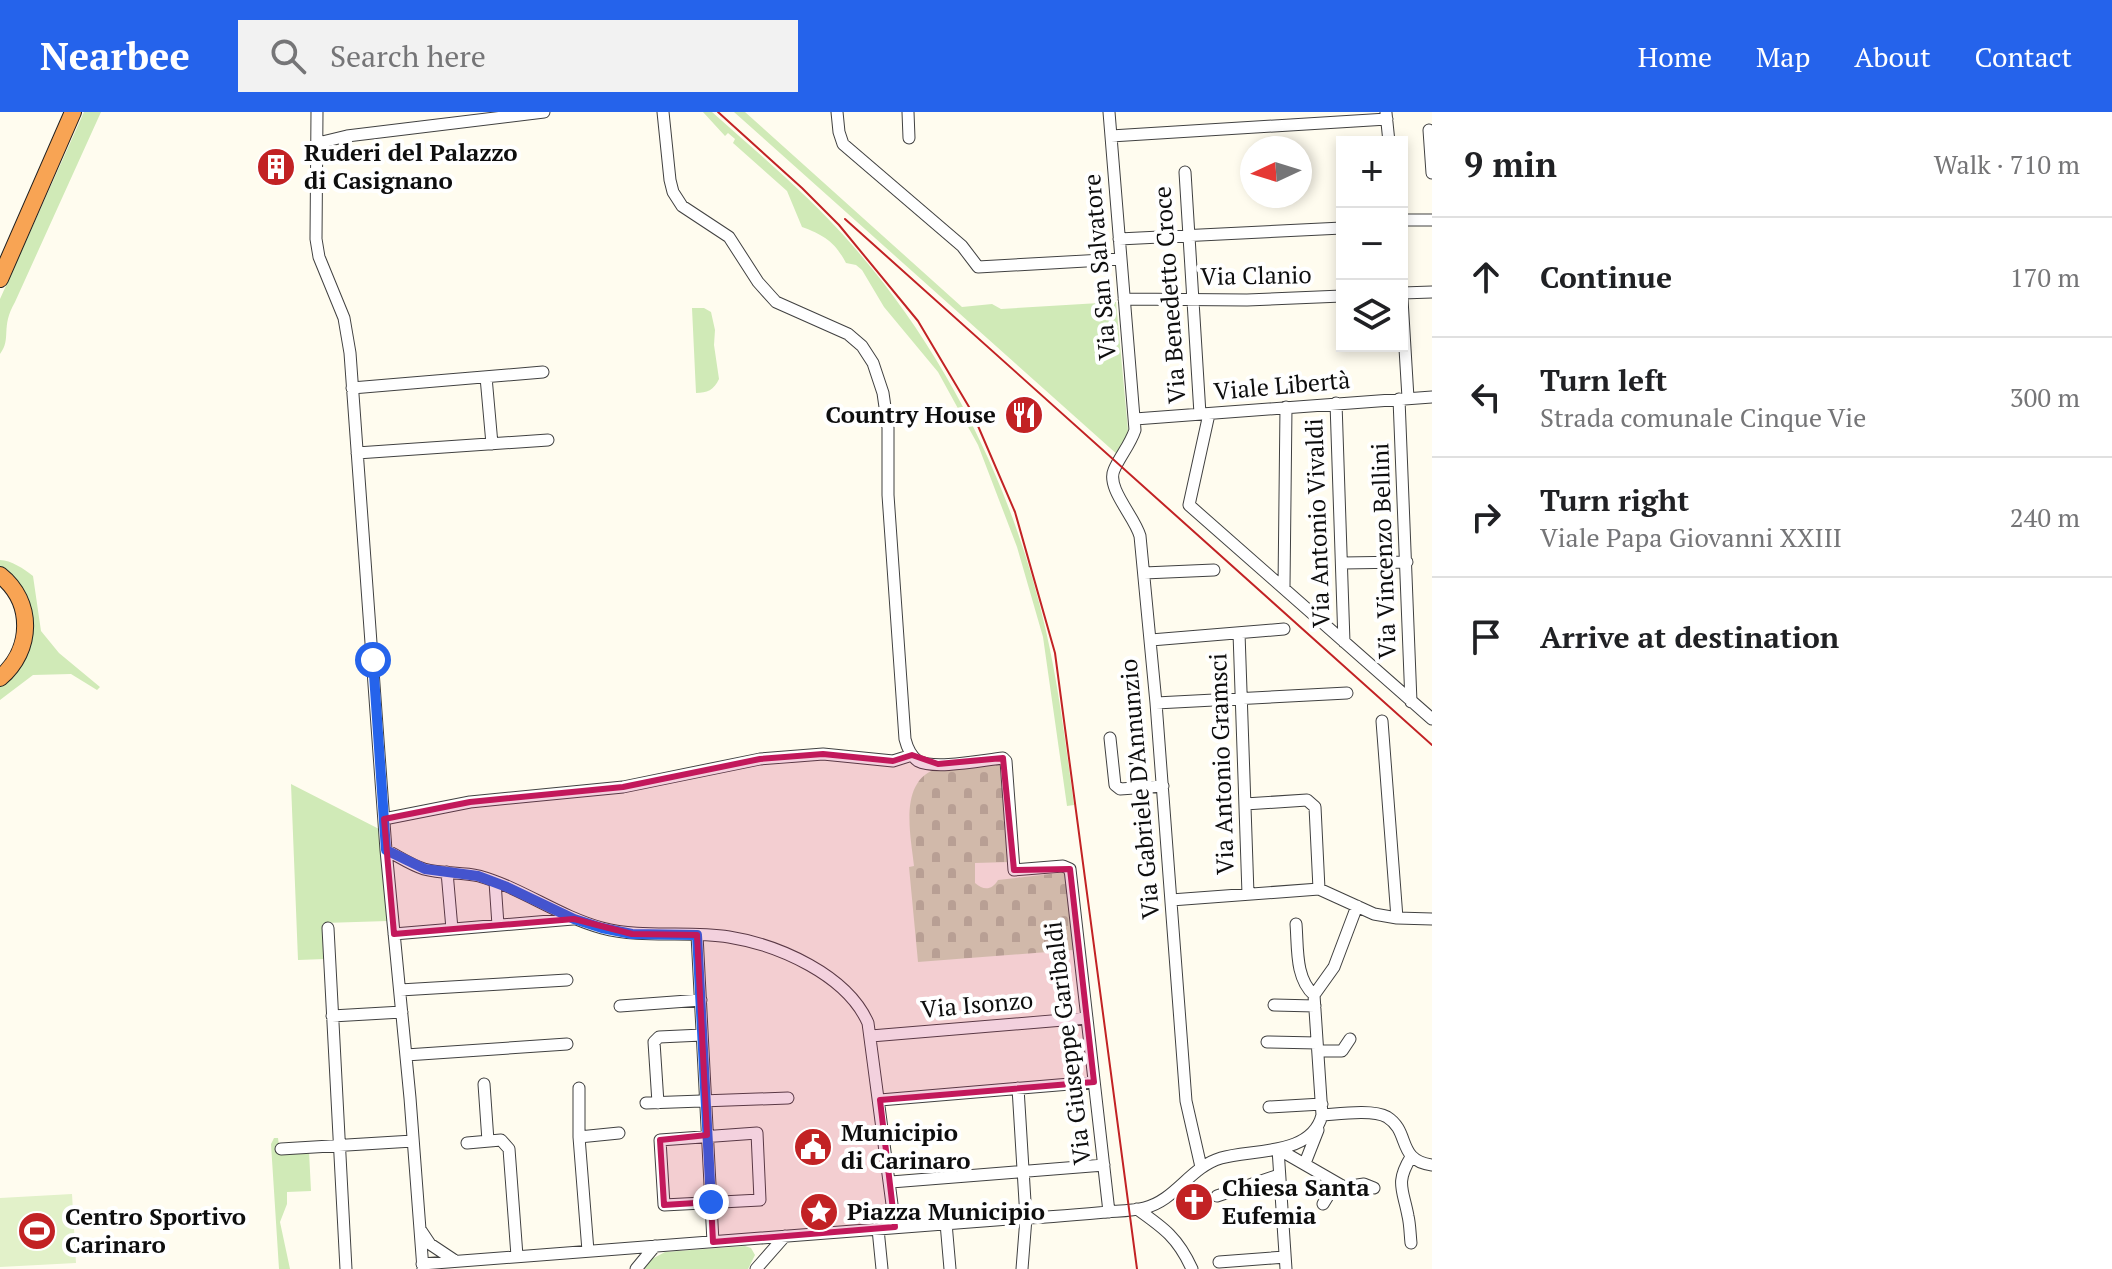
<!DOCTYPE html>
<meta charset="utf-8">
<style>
:root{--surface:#fff;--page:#f2f2f2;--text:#202124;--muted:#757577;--line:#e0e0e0;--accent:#2563eb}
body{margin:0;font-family:"PT Serif",serif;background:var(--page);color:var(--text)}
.controls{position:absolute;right:24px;top:24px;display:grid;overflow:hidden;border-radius:0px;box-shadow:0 4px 12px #0003}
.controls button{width:72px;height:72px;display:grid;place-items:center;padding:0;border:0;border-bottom:2px solid var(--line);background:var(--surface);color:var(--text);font:40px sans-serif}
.compass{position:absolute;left:1240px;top:24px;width:72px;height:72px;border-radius:50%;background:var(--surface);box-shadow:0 4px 12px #0003;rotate:266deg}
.stop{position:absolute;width:24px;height:24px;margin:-18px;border:6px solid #2563eb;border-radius:50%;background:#fff}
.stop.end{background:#2563eb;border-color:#fff;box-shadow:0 2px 8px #0008}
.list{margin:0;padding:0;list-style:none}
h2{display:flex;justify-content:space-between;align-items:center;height:104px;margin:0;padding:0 32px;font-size:34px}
h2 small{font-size:26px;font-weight:400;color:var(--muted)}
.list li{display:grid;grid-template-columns:52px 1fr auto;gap:24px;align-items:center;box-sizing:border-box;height:120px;padding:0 32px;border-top:2px solid var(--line)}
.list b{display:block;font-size:30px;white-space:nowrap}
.list p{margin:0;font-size:26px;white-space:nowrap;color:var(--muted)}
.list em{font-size:26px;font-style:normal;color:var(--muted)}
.icon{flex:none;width:44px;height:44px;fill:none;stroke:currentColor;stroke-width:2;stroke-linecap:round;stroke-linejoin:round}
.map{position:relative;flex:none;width:1432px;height:1157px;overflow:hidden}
header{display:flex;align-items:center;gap:48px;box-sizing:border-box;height:112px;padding:0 40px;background:var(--accent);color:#fff}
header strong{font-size:38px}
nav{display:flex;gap:44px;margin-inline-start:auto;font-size:28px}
.search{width:560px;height:72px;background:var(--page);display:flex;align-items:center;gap:20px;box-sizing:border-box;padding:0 28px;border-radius:0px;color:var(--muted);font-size:30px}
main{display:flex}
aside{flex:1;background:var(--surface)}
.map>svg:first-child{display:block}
</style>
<header>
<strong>Nearbee</strong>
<div class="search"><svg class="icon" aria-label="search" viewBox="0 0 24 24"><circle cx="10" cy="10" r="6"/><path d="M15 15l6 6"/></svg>Search here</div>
<nav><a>Home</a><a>Map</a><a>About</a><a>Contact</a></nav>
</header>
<main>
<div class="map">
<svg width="1432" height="1157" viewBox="0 0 1432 1157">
<defs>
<pattern id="cemetery-stones" width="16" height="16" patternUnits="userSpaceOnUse" patternTransform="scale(2)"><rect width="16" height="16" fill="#d5e2bf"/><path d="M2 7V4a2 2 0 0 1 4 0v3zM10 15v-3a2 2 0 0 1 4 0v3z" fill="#b6c1a3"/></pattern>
</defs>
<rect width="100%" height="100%" fill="#fffcef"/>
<!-- grass -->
<path fill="#d0eab7" d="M84,0H101L15,190C0,216 12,226 0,242V187Z
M703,0H712C760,43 811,85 853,134C948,243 1014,378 1046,519C1059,576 1066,635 1074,693L1067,694L1043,525L1017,435L978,333L938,260L884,195L862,158L856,153L846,151C835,130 824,123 802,115L787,79L733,31L735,27L728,21L725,24Z
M734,0H745L962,195L992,192L1001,197L1116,190L1128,318L1119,344Z
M692,196H704L711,200L715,218L714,233L719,267C714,278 707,281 696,281Z
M0,448C11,448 24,457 33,464L41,519L59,541L100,575L97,578L71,562L33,563L0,588V575L20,554L31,529L0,456Z
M291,672L381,718L388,809L324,811L325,847L298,848Z
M274,1026H278L280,1041L309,1039L311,1079L287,1080V1092L280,1110L290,1157H279L271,1032Z
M745,1134L751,1136L755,1143L748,1157H643L652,1147L665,1140Z"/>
<!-- cemetery -->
<path fill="url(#cemetery-stones)" d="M1003,651L1010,750L975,751V771C984,779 992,778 998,768L1067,760L1073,838L918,850L909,755L914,754C911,724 897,666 940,656C960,652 982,652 1003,651Z"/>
<!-- pitch -->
<path fill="#e2f1c9" d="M72,1082L76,1151L0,1155V1086Z"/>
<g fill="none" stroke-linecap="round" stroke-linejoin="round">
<defs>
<path id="minor" d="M317,0L316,127L319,145L344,206L350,241L386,738L410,986L423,1157
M663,0L670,68L673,80L682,94L729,125L758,170L776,190L848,222L862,234L873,251L883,281L888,316V383L905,627C907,635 911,644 918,649C935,658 983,648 1003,646L1006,649L1014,758L1063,754L1070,757L1109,1100
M837,0L839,20L843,32L962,134L978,155L1121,147
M908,0L909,26
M1109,0L1135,318C1130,333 1120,344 1114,358C1106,376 1135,405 1140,424L1156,591L1186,989L1201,1055
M1386,1L1389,30
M1429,18L1432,61
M1111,24L1387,7
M318,31L347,24L544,0
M1185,60L1200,302
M1402,108H1432
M1119,127L1342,116
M1402,181L1432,180
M1124,187L1247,188L1342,184
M1402,187L1408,286
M486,265L492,332
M352,276L543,260
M1399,287L1411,590
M1336,291L1344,530
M1209,302L1189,393L1432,607
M1135,307L1432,285
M357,341L548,328
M1343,451L1407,450
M1144,461L1214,458
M1284,475L1286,295
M1239,521L1248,782
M1151,528L1284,517
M1156,591L1347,581
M1382,609L1397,806
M1110,626L1115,673L1120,677L1163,674
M1245,692L1307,688L1315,695L1319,777
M384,707L470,690L623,675L760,647L823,642L893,649L912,643
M386,738C398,744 411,753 424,757C442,762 461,760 479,764C522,776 558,804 602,816C643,827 687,818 729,825C779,833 847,863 868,911L895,1115
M447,760L452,817
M495,770L498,813
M1171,788L1319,777L1374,802L1397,806L1432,807
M1296,812C1298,836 1295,866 1314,883
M328,816L346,1157
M394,822L573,807
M697,823L713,1130
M400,878L567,868
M1314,883L1334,855L1357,794
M1274,893L1315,894
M620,894L701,888
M332,904L402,900
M871,924L1087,906
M1267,930L1317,931
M1318,939H1342L1350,927
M406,943L567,932
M484,972L488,1029
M579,976V1025L588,1139
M1018,976L1026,1106L1022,1157
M880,988L1094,970
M646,991L788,986
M658,991L654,930L659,925L702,923
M1269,995L1322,992
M1322,1003C1338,1002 1373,997 1387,1005C1411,1020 1396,1048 1432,1053
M757,1021L760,1088L664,1093L660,1028Z
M579,1025L619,1021
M467,1031L501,1028L509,1037L517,1144
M281,1037L413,1029
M1278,1037L1286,1157
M1278,1037L1344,1075L1364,1072L1374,1076
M1305,1051L1318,1018
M891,1070L1104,1053
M1217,1084L1279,1063
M1323,1092L1336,1071
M1137,1097C1164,1116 1178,1126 1192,1157
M946,1111L950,1157
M420,1117L430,1132L454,1148
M878,1117L882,1157
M1411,1131C1410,1122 1410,1112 1408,1104C1403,1077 1395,1071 1411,1045
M1219,1150L1285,1145
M422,1152L1009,1107C1042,1106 1074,1103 1107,1100C1119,1099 1132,1099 1144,1096C1175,1089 1190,1055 1221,1046C1252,1037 1312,1044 1322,1003L1314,883
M636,1157L655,1134
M756,1157L785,1124"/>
<path id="highway" d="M0,167L73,0
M0,463C34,490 33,538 0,566"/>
</defs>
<!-- minor casing -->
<use href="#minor" stroke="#414141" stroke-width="13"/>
<!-- highway casing -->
<use href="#highway" stroke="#1f1f1f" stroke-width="18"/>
<!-- minor -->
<use href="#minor" stroke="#fff" stroke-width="11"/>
<!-- highway -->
<use href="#highway" stroke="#f8a454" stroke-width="16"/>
<!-- rail -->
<path stroke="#c22224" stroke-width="2" d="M718,0L802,76L839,113L918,209L972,300L1015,400L1055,541L1137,1157
M845,107L1432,633"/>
</g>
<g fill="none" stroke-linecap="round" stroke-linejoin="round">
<!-- route -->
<path stroke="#2563eb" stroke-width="10" d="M373,548L386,738L425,757L478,764L507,775L574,807L602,816L632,822L697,823L711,1090"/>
</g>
<!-- marked area -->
<path fill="#c2185b" fill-opacity="0.2" stroke="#c2185b" stroke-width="6" stroke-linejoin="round" d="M823,642L893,649L912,643L938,652L1003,646L1014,758L1070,757L1094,970L880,988L895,1115L713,1130L711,1090L664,1093L660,1028L707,1023L697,823L632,822L574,807L394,822L384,707L470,690L623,675L760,647Z"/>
<!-- icons -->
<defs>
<symbol id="building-disc" viewBox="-11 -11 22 22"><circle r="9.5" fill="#c22224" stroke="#fff"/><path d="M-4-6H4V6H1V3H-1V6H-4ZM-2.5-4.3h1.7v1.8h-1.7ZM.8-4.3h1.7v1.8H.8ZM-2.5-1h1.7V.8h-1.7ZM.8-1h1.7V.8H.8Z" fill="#fff"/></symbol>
<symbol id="restaurant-disc" viewBox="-11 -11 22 22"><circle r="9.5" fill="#c22224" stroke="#fff"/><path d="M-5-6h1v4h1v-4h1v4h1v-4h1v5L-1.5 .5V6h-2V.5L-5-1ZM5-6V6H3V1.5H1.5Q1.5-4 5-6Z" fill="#fff"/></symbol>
<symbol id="civic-disc" viewBox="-11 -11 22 22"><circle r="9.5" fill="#c22224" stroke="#fff"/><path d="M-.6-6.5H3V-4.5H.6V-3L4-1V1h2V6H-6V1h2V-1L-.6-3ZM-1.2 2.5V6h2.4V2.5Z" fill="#fff"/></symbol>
<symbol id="church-disc" viewBox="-11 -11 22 22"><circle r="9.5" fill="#c22224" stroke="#fff"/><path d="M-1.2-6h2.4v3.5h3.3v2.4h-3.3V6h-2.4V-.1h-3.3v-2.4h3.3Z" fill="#fff"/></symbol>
<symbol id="sight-disc" viewBox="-11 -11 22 22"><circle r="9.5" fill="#c22224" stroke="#fff"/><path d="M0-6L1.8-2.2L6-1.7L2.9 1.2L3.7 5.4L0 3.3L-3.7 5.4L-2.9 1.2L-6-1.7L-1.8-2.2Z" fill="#fff"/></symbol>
<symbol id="stadium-disc" viewBox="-11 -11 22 22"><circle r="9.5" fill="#c22224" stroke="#fff"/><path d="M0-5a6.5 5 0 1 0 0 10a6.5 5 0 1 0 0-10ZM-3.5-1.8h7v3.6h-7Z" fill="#fff"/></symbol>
</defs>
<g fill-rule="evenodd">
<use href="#building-disc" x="254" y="33" width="44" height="44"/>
<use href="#restaurant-disc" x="1002" y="281" width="44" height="44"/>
<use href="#civic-disc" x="791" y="1013" width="44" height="44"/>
<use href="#church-disc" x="1172" y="1068" width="44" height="44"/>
<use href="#sight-disc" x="797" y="1078" width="44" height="44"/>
<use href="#stadium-disc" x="15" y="1097" width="44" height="44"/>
</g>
<g text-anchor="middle" stroke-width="8" stroke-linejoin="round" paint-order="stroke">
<!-- poi labels -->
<g font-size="24" font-weight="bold" fill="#0e0e0e" stroke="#fff" text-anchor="start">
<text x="304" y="49">Ruderi del Palazzo<tspan x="304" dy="28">di Casignano</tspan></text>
<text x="996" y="311" text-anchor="end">Country House</text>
<text x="841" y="1029">Municipio<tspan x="841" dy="28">di Carinaro</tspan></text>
<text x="1222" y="1084">Chiesa Santa<tspan x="1222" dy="28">Eufemia</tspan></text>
<text x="847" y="1108">Piazza Municipio</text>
<text x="65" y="1113">Centro Sportivo<tspan x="65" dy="28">Carinaro</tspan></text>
</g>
<!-- street labels -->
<g font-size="24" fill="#0e0e0e" stroke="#fff">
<text transform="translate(1100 155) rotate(-95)" y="8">Via San Salvatore</text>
<text transform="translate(1256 164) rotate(-1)" y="8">Via Clanio</text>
<text transform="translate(1170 183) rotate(-94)" y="8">Via Benedetto Croce</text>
<text transform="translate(1282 274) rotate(-5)" y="8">Viale Libertà</text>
<text transform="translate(1318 411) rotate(-92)" y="8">Via Antonio Vivaldi</text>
<text transform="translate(1384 439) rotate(-92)" y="8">Via Vincenzo Bellini</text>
<text transform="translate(1222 652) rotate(-92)" y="8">Via Antonio Gramsci</text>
<text transform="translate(1140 677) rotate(-95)" y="8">Via Gabriele D'Annunzio</text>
<text transform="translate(977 893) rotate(-5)" y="8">Via Isonzo</text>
<text transform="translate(1068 931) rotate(-97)" y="8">Via Giuseppe Garibaldi</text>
</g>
</g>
</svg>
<div class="controls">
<button>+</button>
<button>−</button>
<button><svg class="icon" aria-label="layers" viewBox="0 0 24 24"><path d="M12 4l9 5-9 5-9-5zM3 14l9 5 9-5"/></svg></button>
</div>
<svg class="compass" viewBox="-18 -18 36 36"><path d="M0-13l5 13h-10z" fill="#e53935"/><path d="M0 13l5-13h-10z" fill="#757577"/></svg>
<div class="stop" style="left:373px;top:548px"></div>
<div class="stop end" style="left:711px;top:1090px"></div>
</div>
<aside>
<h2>9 min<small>Walk · 710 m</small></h2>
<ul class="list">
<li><svg class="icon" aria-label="ahead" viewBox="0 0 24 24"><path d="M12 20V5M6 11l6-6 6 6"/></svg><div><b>Continue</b></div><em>170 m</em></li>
<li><svg class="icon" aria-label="left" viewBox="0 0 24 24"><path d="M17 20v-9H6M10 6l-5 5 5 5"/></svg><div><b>Turn left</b><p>Strada comunale Cinque Vie</p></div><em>300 m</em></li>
<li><svg class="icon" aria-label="right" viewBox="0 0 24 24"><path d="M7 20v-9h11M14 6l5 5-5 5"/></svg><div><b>Turn right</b><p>Viale Papa Giovanni XXIII</p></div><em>240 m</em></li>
<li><svg class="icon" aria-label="arrive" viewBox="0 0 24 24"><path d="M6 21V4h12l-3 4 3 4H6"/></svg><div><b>Arrive at destination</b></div></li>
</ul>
</aside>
</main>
